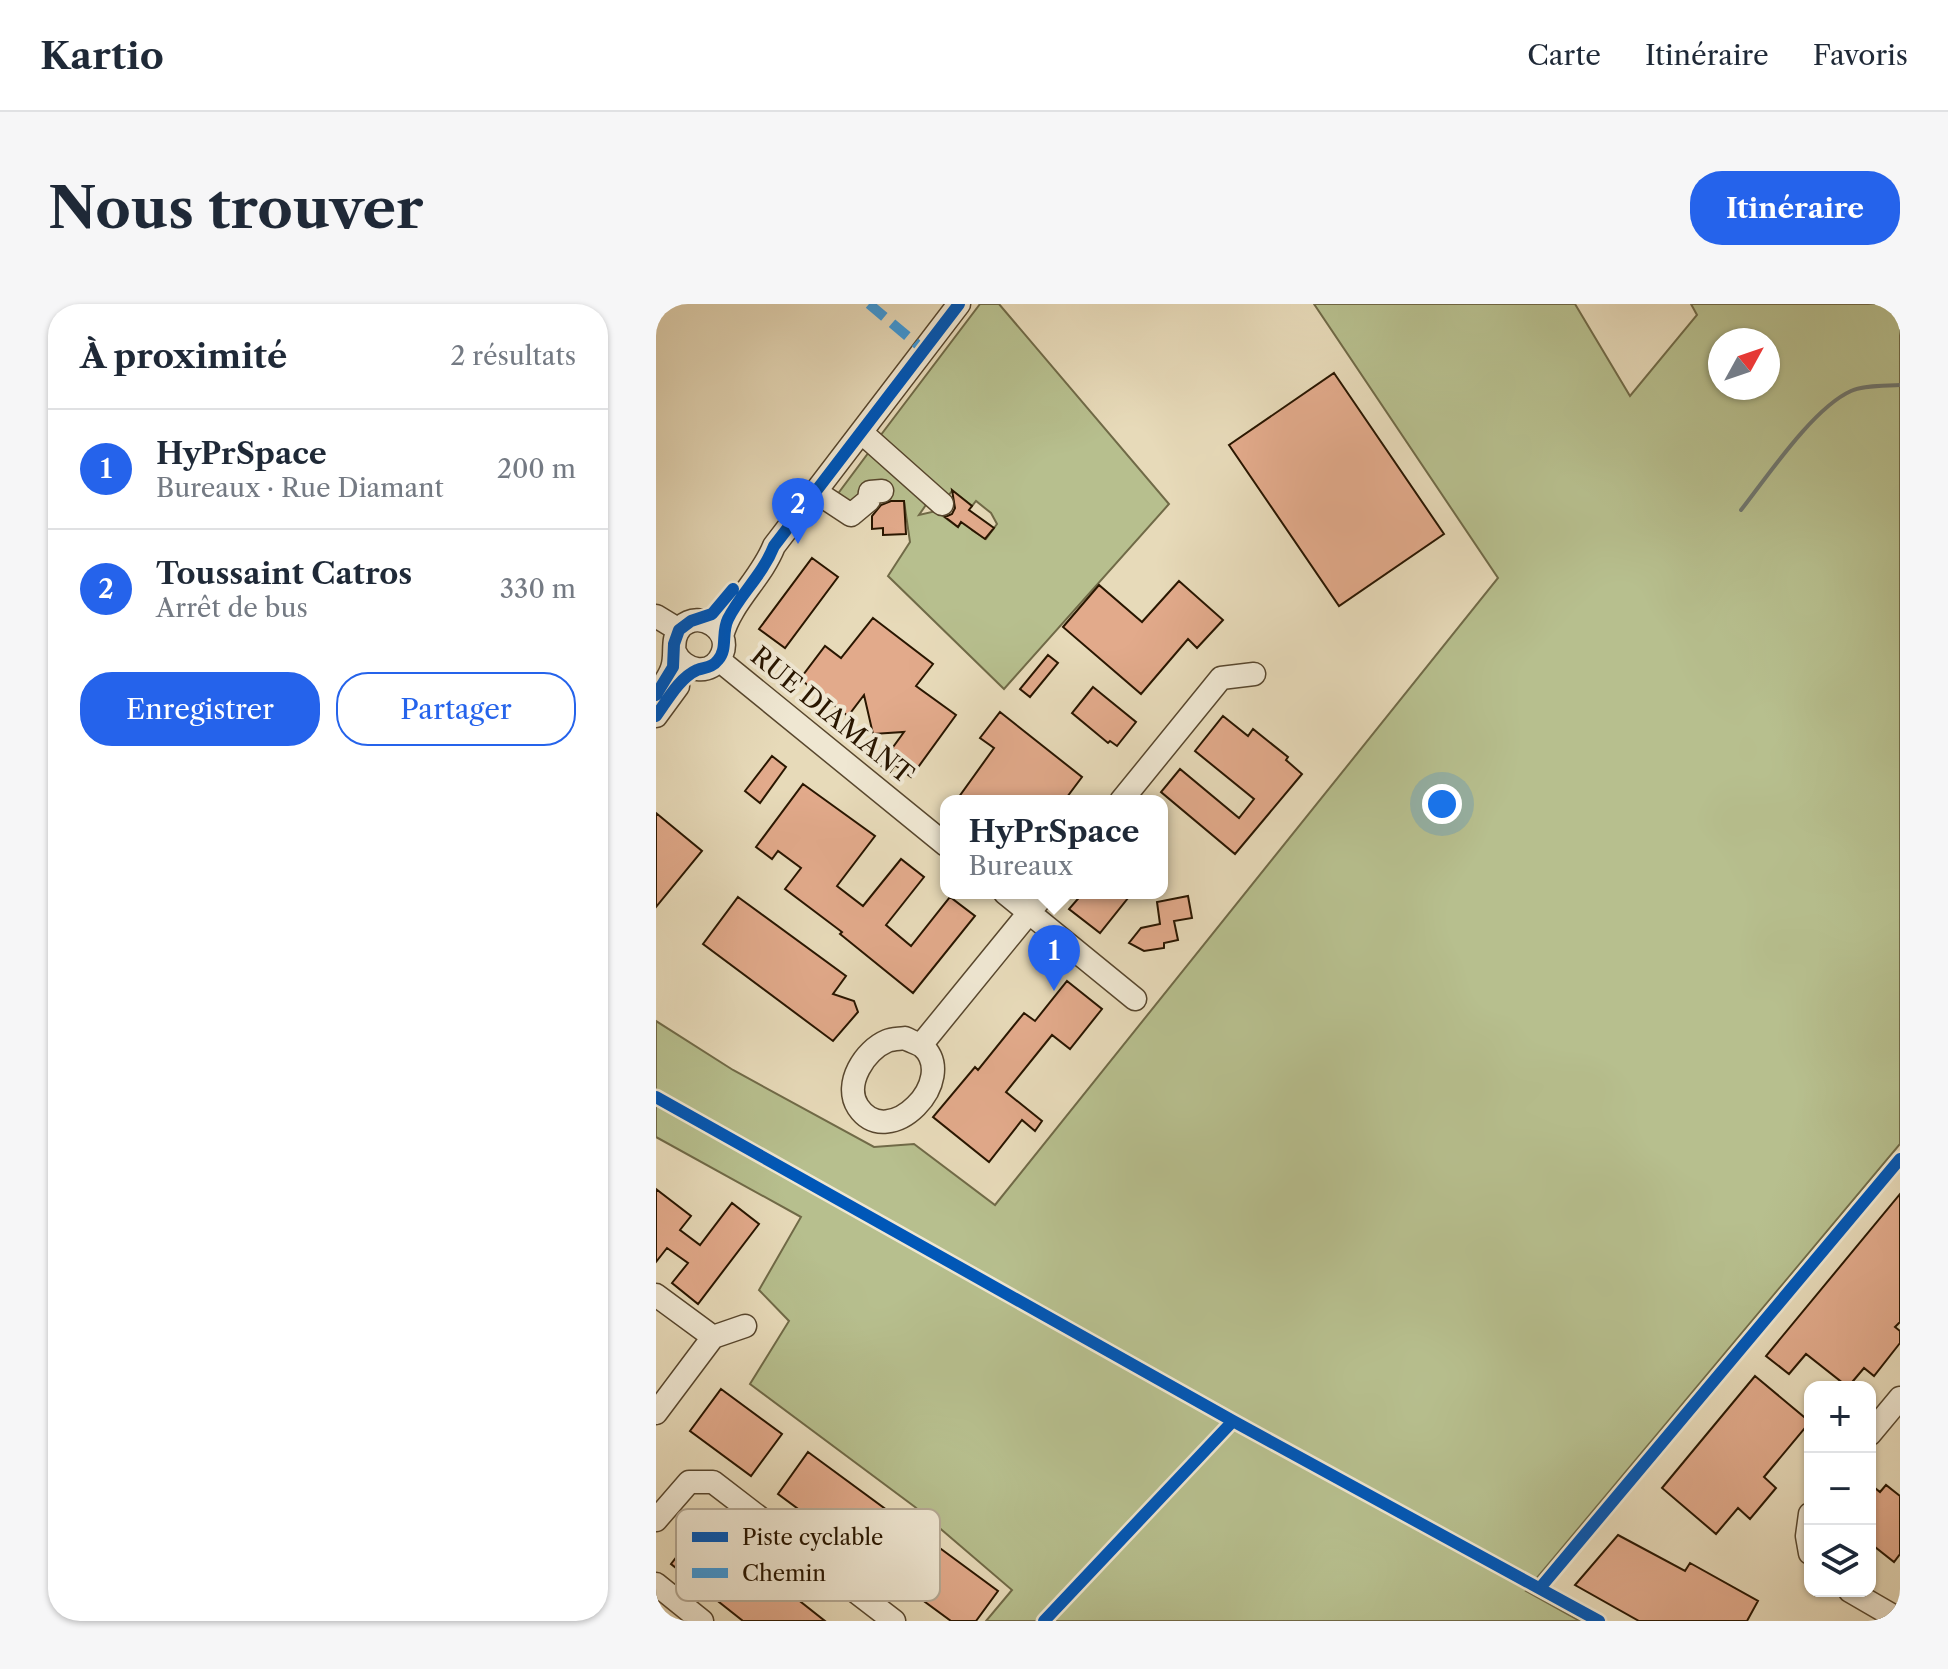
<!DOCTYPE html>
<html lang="fr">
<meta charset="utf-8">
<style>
:root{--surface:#fff;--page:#f6f6f7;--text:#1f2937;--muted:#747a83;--line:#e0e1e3;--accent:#2563eb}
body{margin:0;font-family:"Libre Caslon Text",serif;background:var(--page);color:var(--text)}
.controls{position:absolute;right:24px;bottom:24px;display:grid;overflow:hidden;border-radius:16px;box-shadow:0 2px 6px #0004}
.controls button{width:72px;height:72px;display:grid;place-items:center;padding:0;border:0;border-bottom:2px solid var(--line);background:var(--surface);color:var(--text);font:40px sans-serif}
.compass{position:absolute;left:1052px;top:24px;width:72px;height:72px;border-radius:50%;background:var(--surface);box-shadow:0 2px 6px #0004;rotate:50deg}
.you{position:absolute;left:786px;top:500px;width:28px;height:28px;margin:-20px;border:6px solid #fff;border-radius:50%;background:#1a73e8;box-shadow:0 0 0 12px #1a73e833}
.badge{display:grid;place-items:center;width:52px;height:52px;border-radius:50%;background:var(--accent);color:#fff;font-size:26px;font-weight:700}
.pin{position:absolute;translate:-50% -66px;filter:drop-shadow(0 2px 4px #0008)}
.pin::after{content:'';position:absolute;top:42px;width:28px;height:24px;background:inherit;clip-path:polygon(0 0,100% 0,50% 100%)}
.popup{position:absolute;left:284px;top:491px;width:228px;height:104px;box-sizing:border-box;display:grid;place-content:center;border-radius:16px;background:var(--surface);filter:drop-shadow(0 2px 6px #0005);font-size:26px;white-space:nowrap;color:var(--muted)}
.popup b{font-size:30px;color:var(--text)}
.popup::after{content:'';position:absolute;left:50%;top:100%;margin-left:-16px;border:16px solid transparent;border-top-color:var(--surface)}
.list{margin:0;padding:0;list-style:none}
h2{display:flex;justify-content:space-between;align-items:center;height:104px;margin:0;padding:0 32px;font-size:34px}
h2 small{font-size:26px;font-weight:400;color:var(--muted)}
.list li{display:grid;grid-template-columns:52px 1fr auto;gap:24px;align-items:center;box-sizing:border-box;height:120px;padding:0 32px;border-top:2px solid var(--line)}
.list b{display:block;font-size:30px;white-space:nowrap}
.list p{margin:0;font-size:26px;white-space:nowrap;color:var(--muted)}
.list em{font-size:26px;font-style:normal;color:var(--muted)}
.actions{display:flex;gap:16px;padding:24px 32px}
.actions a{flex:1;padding:18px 0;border:2px solid var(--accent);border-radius:32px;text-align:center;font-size:28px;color:var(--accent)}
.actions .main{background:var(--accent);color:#fff}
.icon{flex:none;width:44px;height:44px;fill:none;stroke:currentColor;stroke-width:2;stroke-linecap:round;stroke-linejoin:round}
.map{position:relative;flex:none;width:1244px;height:1317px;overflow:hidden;border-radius:32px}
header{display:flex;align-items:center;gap:48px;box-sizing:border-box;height:112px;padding:0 40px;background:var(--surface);border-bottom:2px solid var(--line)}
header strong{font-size:38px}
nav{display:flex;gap:44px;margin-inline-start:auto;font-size:28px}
.intro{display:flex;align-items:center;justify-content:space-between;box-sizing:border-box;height:192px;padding:0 48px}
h1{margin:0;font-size:56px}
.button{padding:20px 36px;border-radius:32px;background:var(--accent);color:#fff;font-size:28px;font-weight:700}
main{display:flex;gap:48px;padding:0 48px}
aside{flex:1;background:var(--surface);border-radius:32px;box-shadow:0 2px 6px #0004}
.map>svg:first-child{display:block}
</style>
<header>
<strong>Kartio</strong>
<nav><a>Carte</a><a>Itinéraire</a><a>Favoris</a></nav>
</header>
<div class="intro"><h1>Nous trouver</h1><a class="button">Itinéraire</a></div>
<main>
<aside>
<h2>À proximité<small>2 résultats</small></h2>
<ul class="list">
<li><span class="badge">1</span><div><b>HyPrSpace</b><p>Bureaux · Rue Diamant</p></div><em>200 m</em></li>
<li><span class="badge">2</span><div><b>Toussaint Catros</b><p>Arrêt de bus</p></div><em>330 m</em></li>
</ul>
<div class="actions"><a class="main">Enregistrer</a><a>Partager</a></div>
</aside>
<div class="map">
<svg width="1244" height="1317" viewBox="0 0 1244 1317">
<rect width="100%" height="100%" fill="#e7dab9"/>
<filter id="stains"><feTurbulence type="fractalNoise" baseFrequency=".0025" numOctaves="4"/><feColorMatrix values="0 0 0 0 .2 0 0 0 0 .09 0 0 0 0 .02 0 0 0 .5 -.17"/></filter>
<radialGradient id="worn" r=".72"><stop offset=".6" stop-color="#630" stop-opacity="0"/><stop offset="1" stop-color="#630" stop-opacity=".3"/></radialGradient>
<!-- green -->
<path fill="#b7bf8e" stroke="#706a47" stroke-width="2" fill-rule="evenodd" d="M324,0H343L513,200L348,385L232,272L254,238L248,197L232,198L231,183L193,206L178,195L216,144L274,195L263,211L280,207L302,223L309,213L316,226L330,235L341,220L335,209L320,197L316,202L296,187L286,200L218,140Z
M658,0H919L974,92L1041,11L1035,0H1244V840L870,1287L924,1317H330L356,1286L259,1203L94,1080L133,1017L103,986L145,913L0,833V717L77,766L218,843L258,840L339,901L842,274ZM1112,36V84H1064V36Z"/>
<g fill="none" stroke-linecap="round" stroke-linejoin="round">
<!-- stream -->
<path stroke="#6f7770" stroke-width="4" d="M1085,206C1111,173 1157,104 1195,87C1208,81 1229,82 1244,81"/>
</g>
<!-- building -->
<path fill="#e2aa8b" stroke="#291600" stroke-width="2" d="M678,69L788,230L683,302L573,141Z
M296,186L316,202L313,206L338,224L329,235L305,218L302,223L289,213L296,210L299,204Z
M235,197H248L250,230L227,231V224L216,225V212L225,201Z
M156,254L182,273L129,344L103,325Z
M523,277L567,316L541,344L532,335L485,390L407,323L443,281L486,318Z
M217,314L277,360L260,382L300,411L255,473L239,461L234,468L224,461L248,428L217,430L208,391L192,412L144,375L169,342L185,354Z
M392,351L402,359L374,393L364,385Z
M437,383L480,418L461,442L454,437L452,439L416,409Z
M344,408L426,473L408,497H300L338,444L324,434Z
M567,412L592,432L597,425L632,453L630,456L646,470L579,550L505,488L524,465L583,514L598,495L539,447Z
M116,452L130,463L104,499L89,487Z
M147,480L219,532L181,582L207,602L245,555L268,573L230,621L255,642L294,593L319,612L257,689L184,630L186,628L129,585L145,564L122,547L116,555L100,543Z
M0,509L46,547L0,603Z
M427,589H476L444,629L413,605Z
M532,592L536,614L518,617L522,636L508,639V644L488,647L473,639L485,624L504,620L501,598Z
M82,593L190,672L177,690L198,697L202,708L177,737L47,640Z
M411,677L446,705L414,745L396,731L350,788L386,817L379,827L366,816L333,858L277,813L319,763L322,766L368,709L379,717Z
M0,885L35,912L24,926L44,941L76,899L103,920L42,1000L16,979L32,959L11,944L0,958Z
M1244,890V1018L1239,1023L1244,1027V1039L1218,1072L1208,1064L1192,1083L1150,1050L1133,1070L1110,1052Z
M1099,1072L1154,1118L1108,1173L1120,1184L1094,1215L1082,1204L1060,1230L1006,1184Z
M65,1085L126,1130L95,1172L34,1127Z
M152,1148L254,1223L222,1264L122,1190Z
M1214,1180L1224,1188L1230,1181L1244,1192V1250L1238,1258L1214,1239Z
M46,1220L169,1317H87L15,1260Z
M962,1231L1029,1267L1034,1259L1102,1297L1091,1317H983L919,1281Z
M281,1242L342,1287L320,1317H295L250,1284Z"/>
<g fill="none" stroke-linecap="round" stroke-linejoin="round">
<defs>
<path id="minor" d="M205,128L286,200
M160,188L195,211L213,196L214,188L226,187
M0,312L23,326
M66,332C75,298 105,275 118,242L303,0
M63,356L290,541
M0,391C6,382 13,374 16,364C21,350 14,335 25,323C44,305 76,326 66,350C56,374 27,367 19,348
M0,412L22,382
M465,497L565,374L598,370
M349,589L479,695
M249,734C254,737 261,739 266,742C304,775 233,849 202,803C187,780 209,746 231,737C236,735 243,735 249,734Z
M265,741L389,589
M0,991L57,1033
M0,1109L57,1033L89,1022
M1214,1130L1244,1094
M1154,1210L1151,1232L1154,1249
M0,1216L33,1178H57L238,1317
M0,1280L46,1317
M1194,1287L1244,1316"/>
</defs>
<!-- minor casing -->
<use href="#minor" stroke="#58472e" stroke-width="25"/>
<!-- minor -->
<use href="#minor" stroke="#efe7d2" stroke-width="22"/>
<!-- quiet -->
<path stroke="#3d9adc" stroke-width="10" stroke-dasharray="20 10" stroke-linecap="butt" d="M213,0L268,46"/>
<defs>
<path id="cycleway" d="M0,391L17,363L18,340L23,326L35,317L56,310L77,285
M0,412C11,397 23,374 41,366C49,363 56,364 62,356C72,345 65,329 72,315C85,289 106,272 118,242L303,0
M0,793L577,1117L943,1317
M884,1284L1244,855
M388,1317L577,1117"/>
</defs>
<!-- cycleway casing -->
<use href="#cycleway" stroke="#efe7d2" stroke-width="17"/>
<!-- cycleway -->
<use href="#cycleway" stroke="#0057b8" stroke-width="12"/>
</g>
<g text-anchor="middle" stroke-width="8" stroke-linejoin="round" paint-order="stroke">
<!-- street labels -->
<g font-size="26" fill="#291600" stroke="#efe7d2">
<text transform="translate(176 411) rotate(39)" y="9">RUE DIAMANT</text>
</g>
</g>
<!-- legend -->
<rect x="20" y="1205" width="264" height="92" rx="12" fill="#efe7d2" stroke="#b4a893" stroke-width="2"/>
<rect x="36" y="1228" width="36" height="10" fill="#0057b8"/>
<rect x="36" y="1264" width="36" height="10" fill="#3d9adc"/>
<g font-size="22" fill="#291600">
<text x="86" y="1241">Piste cyclable</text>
<text x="86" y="1277">Chemin</text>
</g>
<rect width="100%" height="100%" filter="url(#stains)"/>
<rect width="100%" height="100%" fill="url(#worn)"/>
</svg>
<div class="controls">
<button>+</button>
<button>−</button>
<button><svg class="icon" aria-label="layers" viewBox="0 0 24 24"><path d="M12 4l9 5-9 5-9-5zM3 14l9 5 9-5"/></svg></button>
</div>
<svg class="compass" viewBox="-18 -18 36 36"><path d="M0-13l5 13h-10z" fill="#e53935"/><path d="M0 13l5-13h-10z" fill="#747a83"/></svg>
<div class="you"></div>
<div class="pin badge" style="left:398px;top:687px">1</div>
<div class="popup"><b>HyPrSpace</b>Bureaux</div>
<div class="pin badge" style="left:142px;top:240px">2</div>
</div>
</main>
